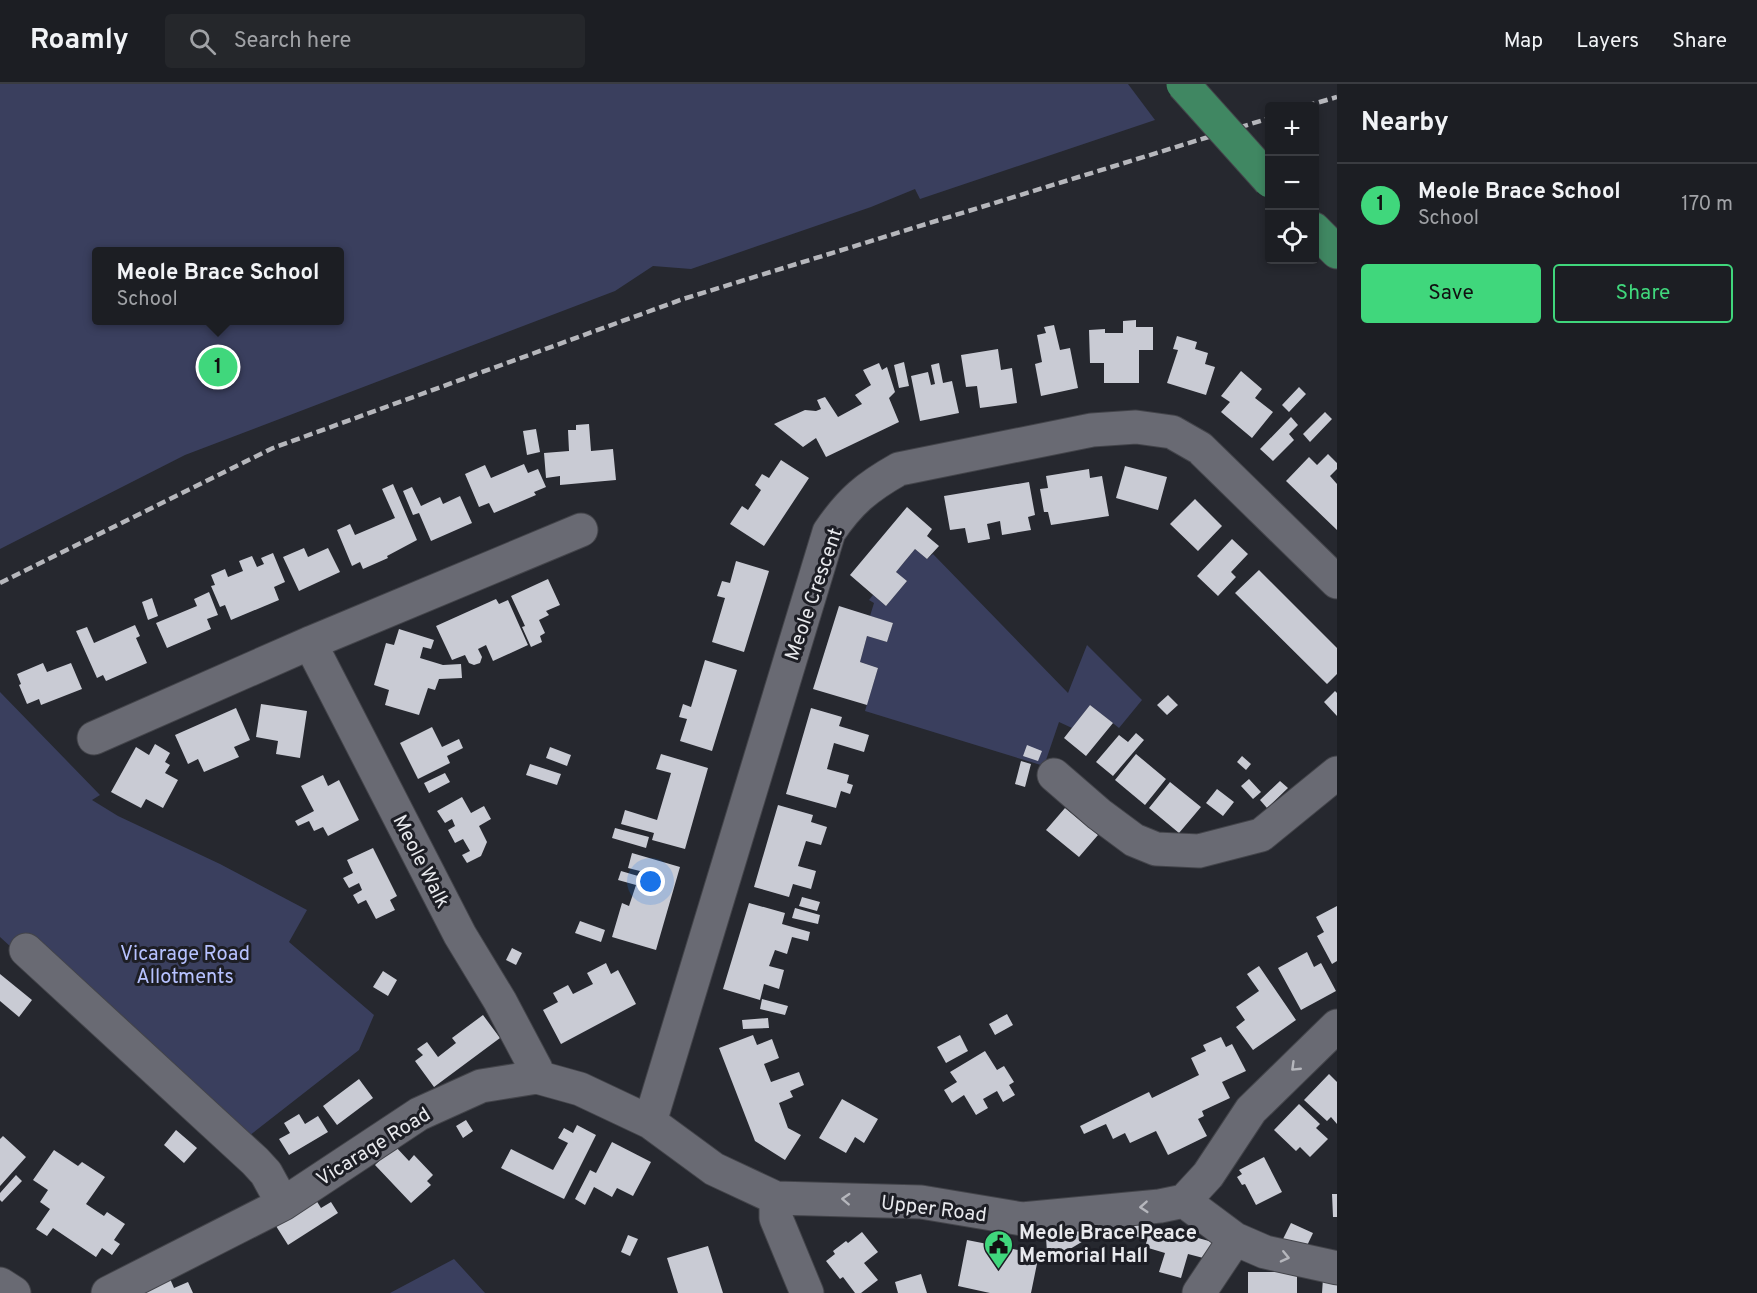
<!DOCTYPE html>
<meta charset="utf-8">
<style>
:root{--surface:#1c1e23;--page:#25272b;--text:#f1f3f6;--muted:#a0a2a6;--line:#3a3c41;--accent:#40d77c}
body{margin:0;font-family:Overpass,sans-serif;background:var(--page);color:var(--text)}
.controls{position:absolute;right:18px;top:18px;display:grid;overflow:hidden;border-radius:6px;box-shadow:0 3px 9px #0003}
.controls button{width:54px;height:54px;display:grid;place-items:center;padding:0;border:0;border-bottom:2px solid var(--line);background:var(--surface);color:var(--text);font:30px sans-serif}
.you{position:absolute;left:651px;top:798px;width:21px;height:21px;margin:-15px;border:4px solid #fff;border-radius:50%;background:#1a73e8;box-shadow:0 0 0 9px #1a73e833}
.badge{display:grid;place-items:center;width:39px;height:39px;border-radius:50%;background:var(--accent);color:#111;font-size:20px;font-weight:700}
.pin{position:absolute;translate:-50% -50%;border:3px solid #fff;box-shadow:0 2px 6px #0006}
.popup{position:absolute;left:92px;top:163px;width:252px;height:78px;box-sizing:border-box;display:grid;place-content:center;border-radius:6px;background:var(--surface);filter:drop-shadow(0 2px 4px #0005);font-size:20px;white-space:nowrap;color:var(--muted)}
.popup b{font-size:22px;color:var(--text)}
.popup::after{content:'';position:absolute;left:50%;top:100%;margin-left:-12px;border:12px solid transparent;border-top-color:var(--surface)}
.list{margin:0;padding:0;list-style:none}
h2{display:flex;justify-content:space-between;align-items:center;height:78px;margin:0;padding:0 24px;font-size:26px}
h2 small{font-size:20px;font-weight:400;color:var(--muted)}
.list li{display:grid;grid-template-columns:39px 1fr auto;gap:18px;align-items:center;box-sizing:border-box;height:84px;padding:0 24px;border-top:2px solid var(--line)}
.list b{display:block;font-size:22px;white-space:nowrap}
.list p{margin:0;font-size:20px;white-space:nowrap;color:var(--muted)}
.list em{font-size:20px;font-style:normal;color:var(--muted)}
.actions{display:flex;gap:12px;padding:18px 24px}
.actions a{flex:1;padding:14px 0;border:2px solid var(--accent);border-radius:6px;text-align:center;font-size:21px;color:var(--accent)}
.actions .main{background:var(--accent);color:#111}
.icon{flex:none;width:33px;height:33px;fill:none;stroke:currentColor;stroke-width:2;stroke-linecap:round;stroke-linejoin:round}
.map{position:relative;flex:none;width:1337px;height:1209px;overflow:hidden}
header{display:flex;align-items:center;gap:36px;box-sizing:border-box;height:84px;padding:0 30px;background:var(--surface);border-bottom:2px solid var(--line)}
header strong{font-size:28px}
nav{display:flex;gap:33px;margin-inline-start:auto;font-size:21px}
.search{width:420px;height:54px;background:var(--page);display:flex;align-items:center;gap:15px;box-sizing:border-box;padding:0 21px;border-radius:6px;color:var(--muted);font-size:22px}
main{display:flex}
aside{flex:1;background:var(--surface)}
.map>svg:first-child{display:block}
</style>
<header>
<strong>Roamly</strong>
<div class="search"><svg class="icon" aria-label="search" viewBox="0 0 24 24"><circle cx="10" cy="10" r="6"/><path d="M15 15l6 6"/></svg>Search here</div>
<nav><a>Map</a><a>Layers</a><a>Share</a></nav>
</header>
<main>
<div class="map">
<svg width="1337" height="1209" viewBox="0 0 1337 1209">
<rect width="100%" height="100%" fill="#26282f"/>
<!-- green -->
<path fill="#3a3f5e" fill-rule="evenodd" d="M0,0H1128L1155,36L920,115L915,105L871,123L691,185L653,182L615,207L185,371L0,465ZM97,168H340V236H97Z
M915,465L927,475L933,470L1068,609L1087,561L1142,616L1119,644L1090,621L1072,644L1059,638L1044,682L865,627L878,584L860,578L867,552L887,558L893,539L870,532L874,519L869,516L873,511L886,522L907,497L896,488Z
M0,608L100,711L92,716L118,732L220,780L307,826L289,858L374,931L359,966L245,1055L250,1081L0,853Z
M454,1175L485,1209H390Z"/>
<!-- building -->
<path fill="#c9cbd4" d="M1136,236V243H1153V266H1139V299H1104V279H1090L1089,246L1105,245V249H1123V237Z
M1054,241L1060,266L1070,264L1078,304L1041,312L1035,280L1042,278L1037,251L1046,249L1044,243Z
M1177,252L1197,258L1195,265L1208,269L1205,280L1215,283L1206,311L1167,299L1178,266L1173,265Z
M998,265L1001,286L1012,284L1017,319L980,324L977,302L966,303L961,271Z
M904,278L909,302L899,304L894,281Z
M879,279L882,286L887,283L895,308L889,314L899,338L826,373L816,354L803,363L774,340L805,326L816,327L821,325L817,316L825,313L838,333L862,320L855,311L871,301L863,286Z
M939,279L943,299L952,297L959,329L920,337L911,292L928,288L931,301L935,300L931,281Z
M1241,287L1262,305L1255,314L1273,328L1252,354L1221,328L1230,318L1221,312Z
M1299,303L1306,310L1289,328L1282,321Z
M1325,328L1332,335L1310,358L1303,350Z
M1291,333L1298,341L1289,350L1294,356L1273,377L1260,365Z
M589,340L591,367L613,365L616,396L560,401V392L546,394L544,369L569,367L568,346H576V341Z
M536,345L540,368L527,371L523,347Z
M1328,370L1337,379V385L1330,392L1337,400V446L1286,397L1309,373L1317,381Z
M781,376L809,394L764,462L730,440L742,422L748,426L761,406L755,401L762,390L769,394Z
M524,380L528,389L538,385L546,403L534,408L536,411L494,429L489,419L479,423L465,390L485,381L491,394Z
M1125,382L1167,393L1158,426L1116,414Z
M1089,385L1090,394L1102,392L1109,432L1051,441L1048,428H1044L1040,405L1048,404L1046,392Z
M1029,398L1035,431L1028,433L1031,446L1002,451L1000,437L987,440L990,455L968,459L965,444L950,446L944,412Z
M393,400L417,456L387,472L388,474L363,485L360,478L352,482L337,446L350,440L355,451L395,434L382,405Z
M412,403L421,422L440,413L443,420L460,412L472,439L431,457L419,429L413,431L403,407Z
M1195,415L1222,442L1198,467L1170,440Z
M907,423L932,445L927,452L939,462L927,475L915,465L905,477L896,488L907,497L886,522L850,491Z
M1232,455L1248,470L1231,488L1236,493L1218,512L1197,492Z
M304,464L308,473L328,464L340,488L299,507L283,473Z
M273,469L285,498L274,503L279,516L231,536L225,521L220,523L211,502L215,501L211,491L225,485L228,493L243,487L239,477L252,472L257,483L264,480L261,474Z
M736,477L769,487L744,568L712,558L725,514L717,512L722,497L730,499Z
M1259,486L1337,564V590L1327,600L1235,509Z
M548,495L560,521L546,527L549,531L539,536L545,549L540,552L542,558L531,563L522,543L525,542L511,512Z
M209,508L218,531L207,535L211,545L167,564L156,539L197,522L194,515Z
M152,514L158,532L148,536L142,518Z
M496,515L499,520L508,516L528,561L493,577L486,561L478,565L482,573L480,579L474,581L469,579L465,571L452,576L436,542Z
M839,522L893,539L887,558L867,552L860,578L878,584L867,621L813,605Z
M135,541L140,552L136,554L147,579L106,597L103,591L97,594L76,547L87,543L94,559Z
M399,545L434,556L431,565L423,563L420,574L443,581L461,580L462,594L439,595L435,606L428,604L419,631L385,621L389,606L374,601L386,559L394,561Z
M705,576L737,586L712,667L680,657L687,635L679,633L683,620L691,623Z
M43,579L47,588L71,579L82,605L41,621L39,615L27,620L19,601L21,600L17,590Z
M1335,607L1337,609V632L1324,618Z
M1168,611L1178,621L1167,631L1157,621Z
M261,620L307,627L300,674L276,670L278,657L256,653Z
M1090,621L1113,639L1086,672L1064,654Z
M236,624L250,656L234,663L239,673L204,688L198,675L188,680L175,651Z
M811,624L842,633L839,642L869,651L864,668L834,659L827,685L849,691L847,699L853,701L850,710L841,707L836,724L786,710Z
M432,643L442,663L459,655L463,664L447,672L450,679L418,695L400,659Z
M1136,649L1144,656L1113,692L1096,678L1119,651L1128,658Z
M155,660L170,669L165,678L170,681L165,689L178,696L163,724L146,715L141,724L111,708L136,663L149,671Z
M1027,661L1042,667L1038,677L1023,672Z
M550,663L571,671L567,682L546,674Z
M661,670L708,684L685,765L652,756L654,749L621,740L625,726L657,736L671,689L656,685Z
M1136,670L1166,695L1145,721L1115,696Z
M1242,672L1251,680L1246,686L1237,678Z
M1021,677L1031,680L1025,703L1015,700Z
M530,680L561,690L557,701L526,691Z
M445,689L450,698L429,709L424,699Z
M323,691L328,702L339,696L359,736L328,752L323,743L314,747L309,737L298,742L295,737L314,727L301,702Z
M1249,695L1261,708L1253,715L1241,702Z
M1280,697L1288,704L1267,724L1260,716Z
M1170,698L1201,723L1179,749L1149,724Z
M1217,705L1234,718L1223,732L1206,719Z
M462,713L471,729L484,722L491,735L479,742L487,758L481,772L467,779L462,771L470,767L463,755L455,759L448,746L455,742L452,735L445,739L437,727Z
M778,721L813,731L811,738L827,743L821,761L806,757L798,782L816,787L811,805L793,800L789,813L754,803Z
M1065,724L1098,751L1079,773L1046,746Z
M615,744L649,753L646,764L612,754Z
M373,764L397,812L390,816L395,826L376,835L366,816L358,820L353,811L362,806L359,799L349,804L343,794L353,789L347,776Z
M632,769L680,783L656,866L612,853L622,819L629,822L636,801L618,796L621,787L638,792L640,787L628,784Z
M802,813L820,818L817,827L799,822Z
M749,819L785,829L782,840L810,848L808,857L792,853L787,870L775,866L769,882L784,886L779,905L764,900L760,916L723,905Z
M1337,822V877L1332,880L1317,852L1324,848L1316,833Z
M795,824L820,831L818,840L792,834Z
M580,837L605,846L601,858L575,849Z
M512,864L522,869L516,881L506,876Z
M1307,868L1314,883L1321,879L1336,907L1301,926L1278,884Z
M606,879L611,890L618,886L636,920L561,960L543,926L558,918L553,909L568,901L573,910L593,900L587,889Z
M1259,882L1296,936L1253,966L1236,943L1245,936L1236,923L1259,907L1247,890Z
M383,887L397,896L388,912L373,903Z
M0,890L32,916L19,933L0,917Z
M762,915L788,922L785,931L760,925Z
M1007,930L1013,941L995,951L989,940Z
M483,931L500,954L434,1003L415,977L423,971L417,965L427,958L438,973L456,959L452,954Z
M768,934L769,944L743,945L742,936Z
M753,951L757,961L772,955L779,974L764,980L771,998L799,988L804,1001L790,1007L793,1013L779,1019L788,1044L801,1051L785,1076L755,1057L719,964Z
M960,951L968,967L946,979L937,963Z
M1221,953L1226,963L1232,960L1246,987L1222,998L1230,1014L1202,1027L1204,1032L1198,1035L1207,1052L1168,1071L1156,1047L1130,1059L1125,1049L1113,1055L1106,1040L1084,1050L1080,1042L1149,1008L1152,1014L1199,991L1191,974L1206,967L1203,961Z
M985,967L997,986L1004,982L1014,998L1009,1001L1015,1011L1003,1018L997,1007L983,1015L988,1024L976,1031L964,1011L952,1019L944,1006L957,998L950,988Z
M1329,990L1337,998V1040L1331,1033L1327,1037L1304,1016Z
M359,995L373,1014L337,1041L323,1022Z
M842,1015L878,1035L864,1059L855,1053L846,1069L819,1054Z
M1299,1020L1320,1040L1316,1044L1328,1055L1310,1073L1300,1063L1296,1067L1274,1046Z
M299,1030L305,1040L318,1032L328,1048L289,1071L279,1055L290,1049L284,1039Z
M466,1036L473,1047L463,1054L456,1042Z
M577,1041L596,1051L564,1115L501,1084L511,1065L553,1086L568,1059L558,1054L564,1044L573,1049Z
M176,1046L197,1064L184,1079L164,1061Z
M3,1052L26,1073L0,1102V1055Z
M612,1058L651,1078L633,1112L617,1104L612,1113L594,1103L585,1121L575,1115L590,1086L596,1089Z
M395,1062L409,1077L414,1071L433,1091L427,1097L431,1101L411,1119L375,1081Z
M54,1066L78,1082L82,1078L105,1093L86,1120L104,1132L107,1128L125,1140L114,1156L120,1160L112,1171L102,1164L96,1173L53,1144L47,1152L36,1145L50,1125L40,1118L48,1106L33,1096Z
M1264,1073L1282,1108L1256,1121L1245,1100L1242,1101L1237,1093L1242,1090L1239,1086Z
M16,1091L22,1097L2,1118L0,1116V1109Z
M1332,1110H1337V1133H1333Z
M316,1116L321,1124L331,1118L338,1129L288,1161L276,1142Z
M1130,1135L1216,1159L1211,1176L1188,1170L1181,1194L1159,1188L1165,1169L1145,1163L1147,1156L1125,1149Z
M1091,1138L1095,1150L1065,1168L1047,1169L1046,1153L1065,1152Z
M1291,1139L1313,1149L1304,1168L1282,1157Z
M862,1148L878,1168L864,1179L878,1196L861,1209H855L843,1193L840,1195L826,1177L835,1170L833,1167L846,1157L848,1159Z
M628,1151L638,1155L630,1172L621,1168Z
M967,1156L1039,1170L1031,1209H990L958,1202Z
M708,1162L723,1209H678L667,1174Z
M1248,1188H1297V1209H1248Z
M168,1190L174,1204L188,1198L193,1209H131Z
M921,1190L927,1209H898L895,1198Z
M1323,1194L1337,1196V1209H1322Z"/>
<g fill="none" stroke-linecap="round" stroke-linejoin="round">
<defs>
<path id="minor" d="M310,559L460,851L500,917L536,985L537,993
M94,654L310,559L581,446
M1054,691L1099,730L1134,756L1156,765L1199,767L1261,751L1337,689
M26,866L255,1077L266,1089L283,1120
M650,1038L829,448C850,417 867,403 899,385L1092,346L1136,343L1172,348L1200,364L1337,498
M776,1114V1134L807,1209
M1184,1117L1235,1155L1265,1168L1337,1184
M0,1200L14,1209
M108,1209L283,1120L419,1030L481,1002L537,993L580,1005L650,1038L714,1085L776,1114L921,1118L1022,1135L1160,1122L1184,1117L1208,1091L1251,1026L1337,942
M1199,1209L1235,1155"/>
<path id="major" d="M1314,145L1337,168"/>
</defs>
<!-- minor casing -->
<use href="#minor" stroke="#43444a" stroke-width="35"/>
<!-- major casing -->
<use href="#major" stroke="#43444a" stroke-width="35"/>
<!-- minor -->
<use href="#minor" stroke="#696a73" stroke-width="33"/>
<!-- major -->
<use href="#major" stroke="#408762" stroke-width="33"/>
<!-- rail -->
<path stroke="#b6b7bc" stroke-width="4.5" stroke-dasharray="9 4.5" stroke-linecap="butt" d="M1306,22L1337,13
M0,499L273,364L683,215L1270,34"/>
<defs>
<path id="major-bridge" d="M1183,0L1270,97"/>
</defs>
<!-- major-bridge casing -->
<use href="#major-bridge" stroke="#43444a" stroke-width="35" stroke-linecap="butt"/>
<!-- major-bridge -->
<use href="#major-bridge" stroke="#408762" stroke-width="33"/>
</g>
<!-- one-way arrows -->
<defs><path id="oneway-chevron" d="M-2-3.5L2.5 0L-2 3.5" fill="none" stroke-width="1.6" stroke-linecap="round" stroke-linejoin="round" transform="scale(1.5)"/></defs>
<g stroke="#b5b6bc">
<use href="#oneway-chevron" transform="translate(1295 983) rotate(136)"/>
<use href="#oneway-chevron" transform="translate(846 1115) rotate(-177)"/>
<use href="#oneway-chevron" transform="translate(1144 1123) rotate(176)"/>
<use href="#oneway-chevron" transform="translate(1285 1173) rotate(13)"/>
</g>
<!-- icons -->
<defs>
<symbol id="civic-pin" viewBox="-11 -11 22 30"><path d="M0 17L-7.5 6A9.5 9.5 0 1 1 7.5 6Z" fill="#40d77c" stroke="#1d1e25"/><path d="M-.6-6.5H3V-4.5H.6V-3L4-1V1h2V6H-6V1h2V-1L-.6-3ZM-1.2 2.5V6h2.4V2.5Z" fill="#111"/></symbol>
</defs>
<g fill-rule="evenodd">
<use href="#civic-pin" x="982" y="1144" width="33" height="45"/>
</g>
<g text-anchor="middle" stroke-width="6" stroke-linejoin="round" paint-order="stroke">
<!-- street labels -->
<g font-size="20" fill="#e8e9ed" stroke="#1d1e25">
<text transform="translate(813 510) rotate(-71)" y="7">Meole Crescent</text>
<text transform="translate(422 777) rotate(63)" y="7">Meole Walk</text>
<text transform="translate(373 1062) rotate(-32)" y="7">Vicarage Road</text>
<text transform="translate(934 1124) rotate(7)" y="7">Upper Road</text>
</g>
<!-- park labels -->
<g font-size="20" fill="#b7c2ff" stroke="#1d1e25">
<text x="185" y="876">Vicarage Road<tspan x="185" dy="23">Allotments</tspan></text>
</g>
<!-- poi labels -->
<g font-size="20" font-weight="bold" fill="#e8e9ed" stroke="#1d1e25" text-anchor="start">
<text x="1019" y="1155">Meole Brace Peace<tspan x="1019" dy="23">Memorial Hall</tspan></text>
</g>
</g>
</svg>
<div class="controls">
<button>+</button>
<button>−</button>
<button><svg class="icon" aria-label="locate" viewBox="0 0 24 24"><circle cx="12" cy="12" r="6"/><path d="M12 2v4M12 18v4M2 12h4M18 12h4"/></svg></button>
</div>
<div class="you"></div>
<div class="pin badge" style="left:218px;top:283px">1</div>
<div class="popup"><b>Meole Brace School</b>School</div>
</div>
<aside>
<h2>Nearby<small></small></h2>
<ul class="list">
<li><span class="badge">1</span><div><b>Meole Brace School</b><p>School</p></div><em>170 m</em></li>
</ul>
<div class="actions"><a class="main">Save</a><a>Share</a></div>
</aside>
</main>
